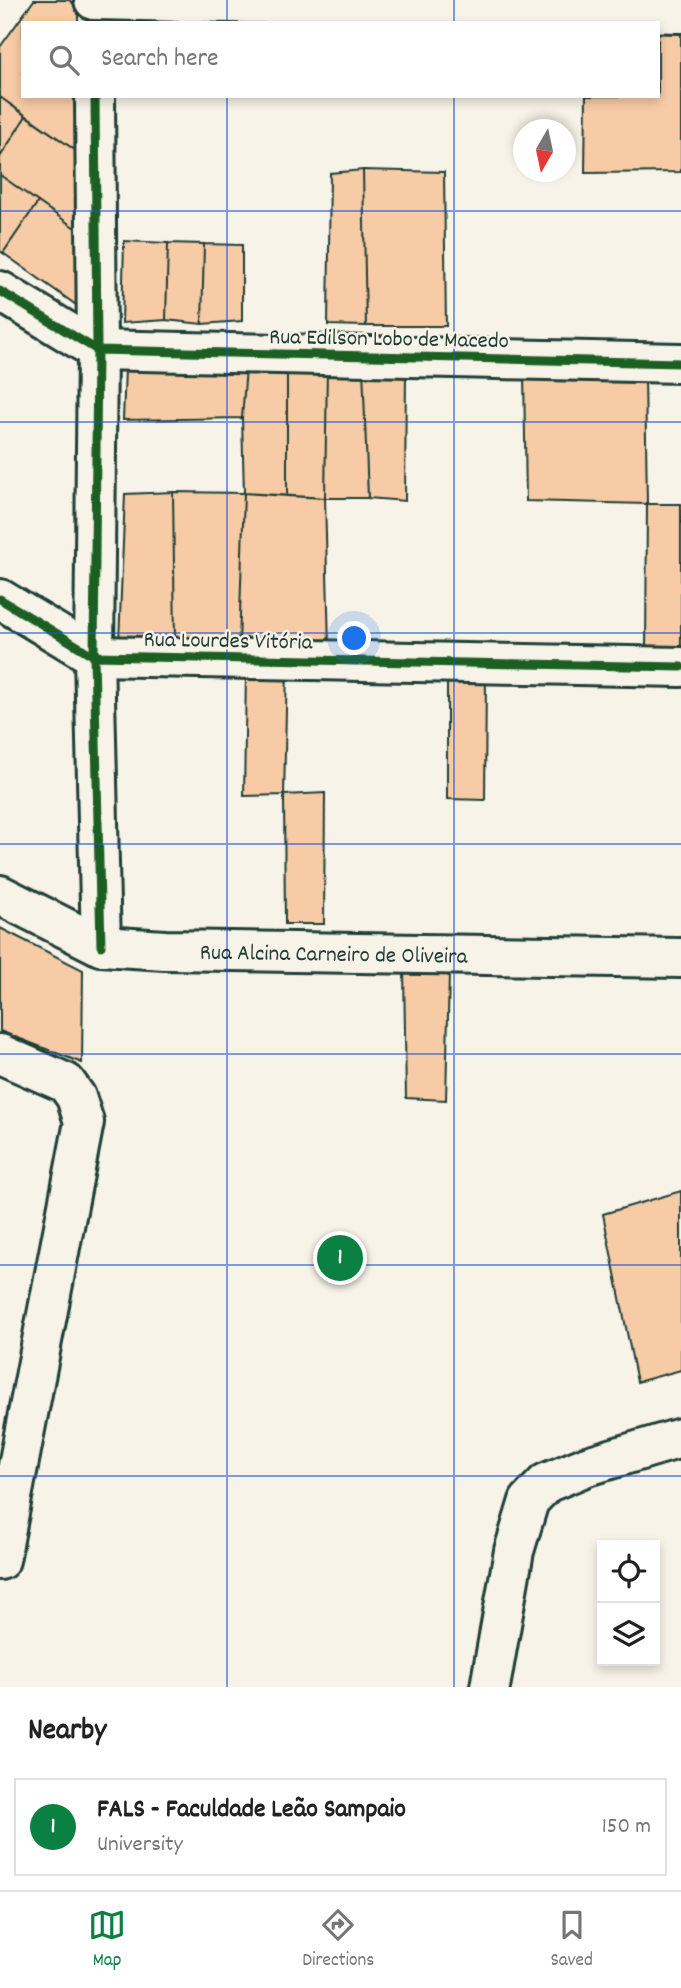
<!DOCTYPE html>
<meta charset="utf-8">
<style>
:root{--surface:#fff;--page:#f6f6f6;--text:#222;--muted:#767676;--line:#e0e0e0;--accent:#0b8043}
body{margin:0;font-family:Dekko,sans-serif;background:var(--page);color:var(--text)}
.controls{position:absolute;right:21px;bottom:21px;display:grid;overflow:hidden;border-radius:0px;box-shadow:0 4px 10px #0003}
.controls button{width:63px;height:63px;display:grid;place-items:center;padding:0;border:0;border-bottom:2px solid var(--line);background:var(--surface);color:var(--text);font:35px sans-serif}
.compass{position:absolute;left:513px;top:119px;width:63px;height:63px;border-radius:50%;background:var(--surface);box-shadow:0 4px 10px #0003;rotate:189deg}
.you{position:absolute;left:355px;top:639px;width:24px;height:24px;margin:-18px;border:5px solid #fff;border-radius:50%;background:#1a73e8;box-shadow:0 0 0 10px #1a73e833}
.badge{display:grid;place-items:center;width:46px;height:46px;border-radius:50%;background:var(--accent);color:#fff;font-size:23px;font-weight:700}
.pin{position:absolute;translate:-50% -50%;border:4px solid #fff;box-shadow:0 2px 7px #0006}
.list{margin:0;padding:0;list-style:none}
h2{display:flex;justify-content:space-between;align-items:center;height:91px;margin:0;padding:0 28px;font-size:30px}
h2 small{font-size:23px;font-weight:400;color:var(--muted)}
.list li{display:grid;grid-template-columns:46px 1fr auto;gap:21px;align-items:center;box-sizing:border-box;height:98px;margin:0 14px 14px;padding:0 14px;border:2px solid var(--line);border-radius:0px}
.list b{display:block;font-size:26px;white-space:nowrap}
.list p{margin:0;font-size:23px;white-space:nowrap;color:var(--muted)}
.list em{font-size:23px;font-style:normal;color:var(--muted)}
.icon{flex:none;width:38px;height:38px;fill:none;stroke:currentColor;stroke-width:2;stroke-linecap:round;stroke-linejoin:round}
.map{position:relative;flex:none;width:681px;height:1687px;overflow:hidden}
.search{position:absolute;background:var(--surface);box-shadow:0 4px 10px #0003;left:21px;right:21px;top:21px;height:77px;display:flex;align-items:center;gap:18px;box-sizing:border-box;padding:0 24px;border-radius:0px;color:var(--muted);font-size:26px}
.sheet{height:203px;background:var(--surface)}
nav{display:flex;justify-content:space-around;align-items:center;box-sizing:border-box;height:98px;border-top:2px solid var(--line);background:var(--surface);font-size:19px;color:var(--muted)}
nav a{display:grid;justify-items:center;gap:4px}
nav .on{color:var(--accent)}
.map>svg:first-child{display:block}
</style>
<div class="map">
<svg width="681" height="1687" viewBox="0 0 681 1687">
<rect width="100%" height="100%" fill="#f7f3e8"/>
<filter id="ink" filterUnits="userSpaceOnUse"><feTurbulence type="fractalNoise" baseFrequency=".0143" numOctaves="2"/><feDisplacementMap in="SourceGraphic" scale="14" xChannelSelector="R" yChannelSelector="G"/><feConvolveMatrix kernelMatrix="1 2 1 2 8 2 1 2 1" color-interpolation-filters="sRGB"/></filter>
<g filter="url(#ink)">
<!-- building -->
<path fill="#f7cba6" stroke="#1f3d34" stroke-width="2" d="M34,0H69L78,7V23H23V96H77L75,150L0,97V47Z
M681,26V172L585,173L586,96H658V27Z
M0,97L26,116L0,157Z
M26,116L75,150L78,230L0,175V157Z
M363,170L366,326L328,325L330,173Z
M363,170L444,172L446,326H366Z
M0,175L38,202L3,253L0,251Z
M38,202L78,230L79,307L3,253Z
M124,241L168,243L166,320L122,323Z
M168,243L204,244L202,324L166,320Z
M204,244L242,245V321L202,324Z
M287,365V496L244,493L242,418L246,368Z
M287,365L327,368L325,498L287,496Z
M363,367L368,498H325L327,368Z
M363,367L406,370L405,501L368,498Z
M125,368H246L242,418L123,420Z
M524,372L645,376L647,504L526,501Z
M173,492L244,493L239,645L175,643Z
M173,492L175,643L119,642L125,494Z
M244,493L325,498L329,646L239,645Z
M647,504H681V650L646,652Z
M287,669L284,795L244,796L246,673Z
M486,675L485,800L447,799V678Z
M325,793L324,924H285L284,795Z
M0,928L83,970L82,1063L0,1031Z
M404,969L449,973L446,1100L406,1098Z
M681,1191V1370L637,1382L603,1214Z"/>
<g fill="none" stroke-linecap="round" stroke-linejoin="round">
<defs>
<g id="minor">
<path d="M94,0L681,13"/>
<path d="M95,96L97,350L94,656L101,946"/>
<path d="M0,291L97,350L681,363"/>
<path d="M0,599L94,656L681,667"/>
<path id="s1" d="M0,895L101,946L165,950L681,958"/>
<path d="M0,1054L66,1083L76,1097L84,1122L0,1560"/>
<path d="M490,1687L514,1551L529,1501L546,1483L587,1466L681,1438"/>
</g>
</defs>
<!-- minor casing -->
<use href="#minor" stroke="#1f3d34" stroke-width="44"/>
<!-- minor -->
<use href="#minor" stroke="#f7f3e8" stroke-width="38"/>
<defs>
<path id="cycleway" d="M95,96L97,350L94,656L101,946
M0,291L97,350L681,363
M0,599L94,656L681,667"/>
</defs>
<!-- cycleway casing -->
<use href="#cycleway" stroke="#f7f3e8" stroke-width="13"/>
<!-- cycleway -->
<use href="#cycleway" stroke="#1b5e20" stroke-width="9"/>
</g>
</g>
<!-- grid -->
<path fill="none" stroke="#1d4ed8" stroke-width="2" stroke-opacity="0.55" d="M227,0V23M454,0V23M227,96V1687M454,96V1687M0,211H681M0,422H681M0,633H681M0,844H681M0,1054H681M0,1265H681M0,1476H681"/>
<g text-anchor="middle" stroke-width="5" stroke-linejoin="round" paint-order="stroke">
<!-- street labels -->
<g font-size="23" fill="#1f3d34" stroke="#f7f3e8">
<text transform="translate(389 337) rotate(1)" y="8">Rua Edilson Lobo de Macedo</text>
<text transform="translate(228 639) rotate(1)" y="8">Rua Lourdes Vitória</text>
<text dy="8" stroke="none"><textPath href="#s1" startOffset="346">Rua Alcina Carneiro de Oliveira</textPath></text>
</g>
</g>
</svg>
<div class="controls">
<button><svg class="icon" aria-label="locate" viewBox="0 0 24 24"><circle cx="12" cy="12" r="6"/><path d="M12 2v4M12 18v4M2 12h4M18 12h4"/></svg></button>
<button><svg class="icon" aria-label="layers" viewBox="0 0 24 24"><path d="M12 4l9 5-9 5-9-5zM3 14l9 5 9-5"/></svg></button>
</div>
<svg class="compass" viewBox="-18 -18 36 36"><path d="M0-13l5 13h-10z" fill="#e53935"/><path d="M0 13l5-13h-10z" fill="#767676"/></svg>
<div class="you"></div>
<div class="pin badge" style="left:340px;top:1258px">1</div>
<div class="search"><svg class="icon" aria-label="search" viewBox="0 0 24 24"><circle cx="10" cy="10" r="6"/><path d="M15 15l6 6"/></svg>Search here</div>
</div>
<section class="sheet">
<h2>Nearby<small></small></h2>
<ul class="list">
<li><span class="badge">1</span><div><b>FALS - Faculdade Leão Sampaio</b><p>University</p></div><em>150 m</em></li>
</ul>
</section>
<nav>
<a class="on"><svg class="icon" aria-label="map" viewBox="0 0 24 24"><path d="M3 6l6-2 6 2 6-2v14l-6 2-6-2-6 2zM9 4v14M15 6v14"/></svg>Map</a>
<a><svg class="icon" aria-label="directions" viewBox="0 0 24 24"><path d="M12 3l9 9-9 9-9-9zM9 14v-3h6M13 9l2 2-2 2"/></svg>Directions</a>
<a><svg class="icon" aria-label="saved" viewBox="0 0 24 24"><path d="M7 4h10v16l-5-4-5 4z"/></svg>Saved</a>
</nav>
